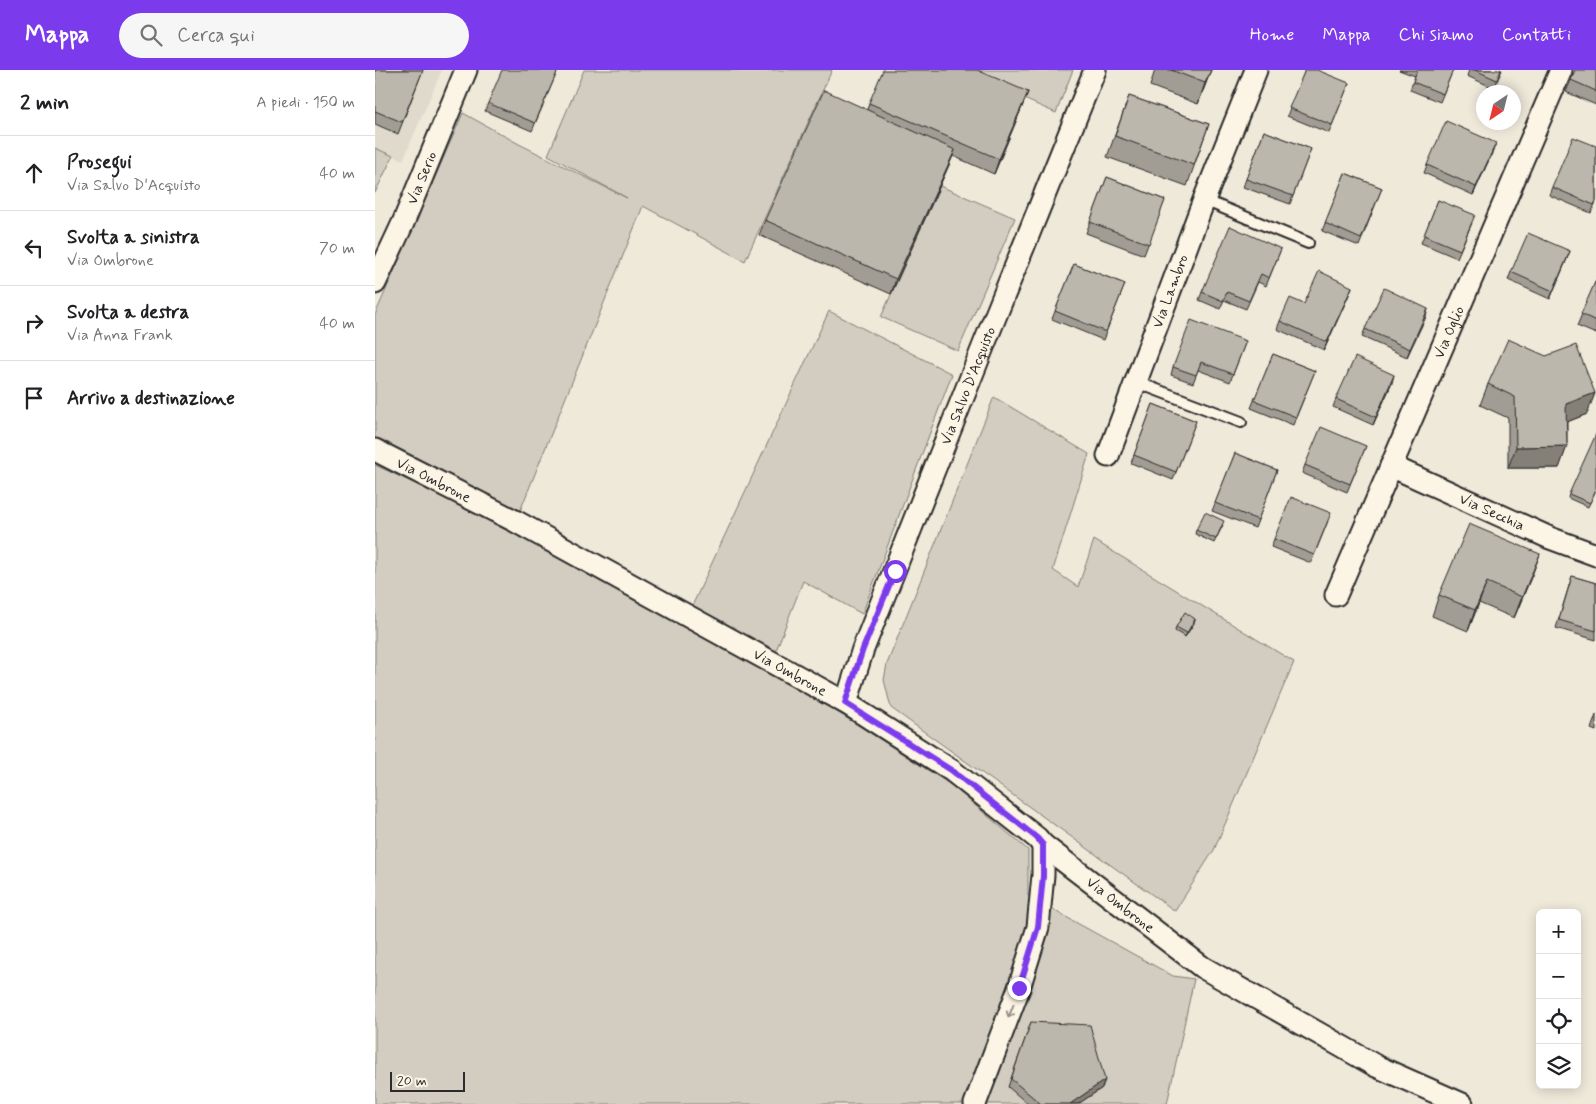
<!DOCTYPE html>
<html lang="it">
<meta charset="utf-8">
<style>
:root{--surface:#fff;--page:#f6f6f6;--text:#202124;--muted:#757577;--line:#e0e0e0;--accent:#7c3aed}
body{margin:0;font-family:Mynerve,sans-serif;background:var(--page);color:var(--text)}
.controls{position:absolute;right:15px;bottom:15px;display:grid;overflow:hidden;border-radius:8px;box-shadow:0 2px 12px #0003}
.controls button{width:45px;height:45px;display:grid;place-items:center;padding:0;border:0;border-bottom:1px solid var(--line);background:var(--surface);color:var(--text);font:25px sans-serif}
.compass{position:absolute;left:1101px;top:15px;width:45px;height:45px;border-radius:50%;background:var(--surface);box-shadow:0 2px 12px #0003;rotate:215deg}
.scale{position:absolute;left:15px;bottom:12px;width:75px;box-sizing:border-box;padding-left:5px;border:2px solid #2b2b2b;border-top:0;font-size:14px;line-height:18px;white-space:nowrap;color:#2b2b2b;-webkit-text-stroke:4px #fcf5e5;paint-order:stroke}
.stop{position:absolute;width:15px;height:15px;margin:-11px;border:4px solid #7c3aed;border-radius:50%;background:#fff}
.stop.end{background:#7c3aed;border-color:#fff;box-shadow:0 1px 5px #0008}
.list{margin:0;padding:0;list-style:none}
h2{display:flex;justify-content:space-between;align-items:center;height:65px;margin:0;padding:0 20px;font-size:21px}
h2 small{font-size:16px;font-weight:400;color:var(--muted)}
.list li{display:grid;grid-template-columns:32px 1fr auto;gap:15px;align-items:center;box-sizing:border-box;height:75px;padding:0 20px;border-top:1px solid var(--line)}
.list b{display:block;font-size:19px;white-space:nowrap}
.list p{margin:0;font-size:16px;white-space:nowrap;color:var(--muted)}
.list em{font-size:16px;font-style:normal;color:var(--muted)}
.icon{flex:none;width:28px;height:28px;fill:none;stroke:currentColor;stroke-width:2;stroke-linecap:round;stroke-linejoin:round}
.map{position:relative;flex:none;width:1221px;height:1034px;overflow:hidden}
header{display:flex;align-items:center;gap:30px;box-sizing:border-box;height:70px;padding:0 25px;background:var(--accent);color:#fff}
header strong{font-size:24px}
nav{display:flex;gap:28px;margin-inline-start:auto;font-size:18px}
.search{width:350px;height:45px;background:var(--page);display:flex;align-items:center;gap:12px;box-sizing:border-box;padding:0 18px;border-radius:28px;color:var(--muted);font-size:19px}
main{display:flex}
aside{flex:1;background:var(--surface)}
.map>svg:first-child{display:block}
</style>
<header>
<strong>Mappa</strong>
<div class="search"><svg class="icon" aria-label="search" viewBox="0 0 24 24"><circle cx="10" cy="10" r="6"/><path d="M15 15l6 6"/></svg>Cerca qui</div>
<nav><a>Home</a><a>Mappa</a><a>Chi siamo</a><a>Contatti</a></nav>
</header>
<main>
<aside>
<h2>2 min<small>A piedi · 150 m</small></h2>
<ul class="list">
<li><svg class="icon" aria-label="ahead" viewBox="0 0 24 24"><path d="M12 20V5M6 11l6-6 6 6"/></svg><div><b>Prosegui</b><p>Via Salvo D'Acquisto</p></div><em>40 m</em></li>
<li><svg class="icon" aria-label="left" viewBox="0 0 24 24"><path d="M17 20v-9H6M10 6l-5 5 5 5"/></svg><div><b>Svolta a sinistra</b><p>Via Ombrone</p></div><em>70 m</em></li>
<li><svg class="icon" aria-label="right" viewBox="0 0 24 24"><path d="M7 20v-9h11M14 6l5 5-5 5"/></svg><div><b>Svolta a destra</b><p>Via Anna Frank</p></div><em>40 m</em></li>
<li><svg class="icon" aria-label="arrive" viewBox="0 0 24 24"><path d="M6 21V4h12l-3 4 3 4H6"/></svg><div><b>Arrivo a destinazione</b></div></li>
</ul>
</aside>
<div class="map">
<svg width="1221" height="1034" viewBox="0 0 1221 1034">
<rect width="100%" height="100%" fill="#efe9da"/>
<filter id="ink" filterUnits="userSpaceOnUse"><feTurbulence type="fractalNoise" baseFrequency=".02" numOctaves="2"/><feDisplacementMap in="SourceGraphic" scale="10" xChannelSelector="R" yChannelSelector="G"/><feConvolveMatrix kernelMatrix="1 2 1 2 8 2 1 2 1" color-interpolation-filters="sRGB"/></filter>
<g filter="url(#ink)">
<!-- built -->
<path fill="#e0dacc" d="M0,0H67L28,90L0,78Z"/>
<!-- green -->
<path fill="#d2cdc0" stroke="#7e7c76" d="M209,0H457L370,191L268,136L145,441L0,368V245L88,43L144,74L252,128L173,85Z
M583,0H698L681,43Z
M0,78L18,86L0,123Z
M565,116L640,148L583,281L506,247Z
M454,241L577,304L487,544L428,511L400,583L317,536Z
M619,327L714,384L678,500L703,517L719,470L919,592L839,780L800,841L516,638L509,610L512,594Z
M0,395L135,457L467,645L576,715L653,780V826L798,906L819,909L792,1034H0Z"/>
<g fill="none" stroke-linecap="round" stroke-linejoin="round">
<defs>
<path id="lane" d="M829,130L933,173
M761,312L866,352"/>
<g id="street">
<path id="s1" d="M0,213L28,153L91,0"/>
<path id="s2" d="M0,380L140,451L471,633L576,700L662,768L668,775L827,897L1001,996L1087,1034"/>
<path id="s3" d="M733,386L829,130L881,0"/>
<path id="s4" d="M1016,396L1175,468L1221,485"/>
<path id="s5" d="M961,525L1186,0"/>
<path id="s6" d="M471,633L488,579L610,272L720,0"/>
<path d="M600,1034L644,918L663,857L668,805V775"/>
</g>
</defs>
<!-- lane casing -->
<use href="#lane" stroke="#2b2b2b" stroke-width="14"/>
<!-- street casing -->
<use href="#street" stroke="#2b2b2b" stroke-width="25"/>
<!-- lane -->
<use href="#lane" stroke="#fcf5e5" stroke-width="10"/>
<!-- street -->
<use href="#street" stroke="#fcf5e5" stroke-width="21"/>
</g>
<!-- wall -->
<path fill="#a29d94" stroke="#2b2b2b" d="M0,0H48L23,64L0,54Z
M183,0L157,61L110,41L113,33Z
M780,0H836L823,34L775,16Z
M930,0L974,13L954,63L912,46Z
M1024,0H1078L1065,32L1035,20L1040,6Z
M1094,0H1127L1119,18L1092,6Z
M1221,0V35L1191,22L1196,10Z
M653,22L647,37L619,104L578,86L574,95L516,224L384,165L390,150L492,40L494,33Z
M754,26L834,54L812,116L732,87Z
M889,61L936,79L915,134L868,117Z
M1221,76V132L1216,143L1174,125L1177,117Z
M1118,81L1098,125L1049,103L1052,95Z
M970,103L1007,118L984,176L947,161Z
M732,107L790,130L769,185L711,163Z
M1063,130L1097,153L1082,188L1046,173Z
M906,179L891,216L883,212L871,239L849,230L845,239L824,230L827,222Z
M1195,181L1175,229L1133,210L1136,202Z
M699,194L750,214L728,270L677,249Z
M1221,210V264L1202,256Z
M977,217L949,280L902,259L905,251Z
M1053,239L1032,287L987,267L990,259Z
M871,271L855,312L823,300L818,313L796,305L798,297Z
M898,284L940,301L918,355L876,338Z
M1017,313L998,355L958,337L961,329Z
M1113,314L1220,323L1212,344L1192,352V376L1184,398H1133V348L1105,335Z
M778,334L821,351L798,410L756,393Z
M991,376L972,422L927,403L930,395Z
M860,383L902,400L880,458L837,441Z
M1221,420L1213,437L1193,428L1194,424Z
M953,451L936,493L896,477L899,469Z
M848,455L839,473L820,464L821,460Z
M1165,484L1157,505L1139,548L1104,533L1093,561L1057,546L1064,525Z
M1197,506L1221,513V570L1181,558Z
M819,553L810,567L800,561L801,557Z
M1221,645V661L1216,659Z
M656,952L727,1018L703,1034H653L633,1017Z"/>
<!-- shaded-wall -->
<path fill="#848078" stroke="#2b2b2b" d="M836,0L823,34L830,13Z
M653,22L647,37L619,104L624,89Z
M1121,73L1118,81L1098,125L1101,117Z
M580,80L574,95L516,224L521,209Z
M1195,181L1192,189L1175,229L1178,221Z
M977,217L974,225L949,280L952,272Z
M1053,239L1051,247L1032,287L1035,279Z
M1019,305L1017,313L998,355L1001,347Z
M1220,323L1212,344L1184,355L1191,334Z
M1192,376L1184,398H1133L1141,377Z
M1165,484L1157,505L1139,548L1147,527Z
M1112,512L1104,533L1093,561L1100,540Z
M820,549L819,553L810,567L812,563Z
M730,1010L727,1018L703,1034H695Z"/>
<!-- building -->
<path fill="#bcb7ac" stroke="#2b2b2b" d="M0,0H48L27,52L0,41Z
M127,0H183L160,53L113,33Z
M508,0H602L653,22L624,89L494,33Z
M796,0H836L830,13Z
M930,0H942L974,13L957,55L914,38Z
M1042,0H1078L1068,24L1038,12Z
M1100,0H1126L1122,10Z
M1200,0H1221V21L1196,10Z
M449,20L580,80L521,209L390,150Z
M754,26L834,54L819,95L740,66Z
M1071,51L1121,73L1101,117L1052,95Z
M889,61L936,79L918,126L871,109Z
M1198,67L1221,76V131L1219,135L1177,117Z
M970,103L1007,118L986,169L950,153Z
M732,107L790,130L774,174L715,152Z
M1063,130L1100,145L1085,180L1049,165Z
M855,156L906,179L894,208L886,204L874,231L852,222L848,231L827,222Z
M1153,163L1195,181L1178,221L1136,202Z
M699,194L750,214L731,262L680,241Z
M944,201L977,217L952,272L905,251L915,228L929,234Z
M1221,210V251L1206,244Z
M1009,218L1053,239L1035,279L990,259Z
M816,250L871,271L858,304L826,292L821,305L798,297Z
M1133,269L1171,286L1201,275L1220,323L1191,334L1192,376L1141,377L1140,327L1113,314Z
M898,284L940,301L921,347L879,330Z
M980,287L1019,305L1001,347L961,329Z
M778,334L821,351L801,402L759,385Z
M946,357L991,376L975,414L930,395Z
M1221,364V419L1215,433L1194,424Z
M860,383L902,400L883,450L840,433Z
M916,427L956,443L939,485L899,469Z
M830,442L849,451L841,469L821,460Z
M1094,454L1165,484L1147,527L1112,512L1100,540L1064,525Z
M1197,506L1221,513V561L1184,550Z
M810,542L820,549L812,563L801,557Z
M656,952L715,955L730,1010L695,1034H666L636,1009Z"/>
<!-- one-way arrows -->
<defs><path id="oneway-shaft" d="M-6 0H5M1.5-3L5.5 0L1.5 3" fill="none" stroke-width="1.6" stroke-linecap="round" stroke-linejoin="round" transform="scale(1.25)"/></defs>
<use stroke="#949088" href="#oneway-shaft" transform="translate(636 941) rotate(111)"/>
</g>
<g fill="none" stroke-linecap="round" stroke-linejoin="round" filter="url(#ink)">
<!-- route -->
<path stroke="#7c3aed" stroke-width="6" d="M520,501L488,579L470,633L576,700L662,768L668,775V806L663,857L644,918"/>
</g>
<g text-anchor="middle" stroke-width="5" stroke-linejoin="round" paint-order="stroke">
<!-- street labels -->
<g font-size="15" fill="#2b2b2b" stroke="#fcf5e5">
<text dy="5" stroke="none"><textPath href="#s1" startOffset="115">Via Serio</textPath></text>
<text dy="5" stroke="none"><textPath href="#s3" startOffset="176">Via Lambro</textPath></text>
<text dy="5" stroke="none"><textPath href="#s5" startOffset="286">Via Oglio</textPath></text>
<text dy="5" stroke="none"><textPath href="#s6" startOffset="340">Via Salvo D'Acquisto</textPath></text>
<text dy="5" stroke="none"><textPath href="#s2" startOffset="66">Via Ombrone</textPath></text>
<text dy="5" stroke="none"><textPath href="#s4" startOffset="111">Via Secchia</textPath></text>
<text dy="5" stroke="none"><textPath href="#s2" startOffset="471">Via Ombrone</textPath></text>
<text dy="5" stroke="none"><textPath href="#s2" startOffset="876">Via Ombrone</textPath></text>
</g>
</g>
</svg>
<div class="controls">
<button>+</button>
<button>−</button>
<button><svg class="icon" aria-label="locate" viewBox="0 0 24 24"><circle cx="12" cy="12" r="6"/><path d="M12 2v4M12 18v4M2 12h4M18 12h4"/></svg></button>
<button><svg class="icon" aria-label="layers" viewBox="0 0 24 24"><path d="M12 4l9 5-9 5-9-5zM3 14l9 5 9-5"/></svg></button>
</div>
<svg class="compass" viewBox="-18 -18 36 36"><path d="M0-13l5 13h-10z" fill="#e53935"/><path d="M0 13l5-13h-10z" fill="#757577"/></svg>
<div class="scale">20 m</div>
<div class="stop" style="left:520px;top:501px"></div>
<div class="stop end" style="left:644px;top:918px"></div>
</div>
</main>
